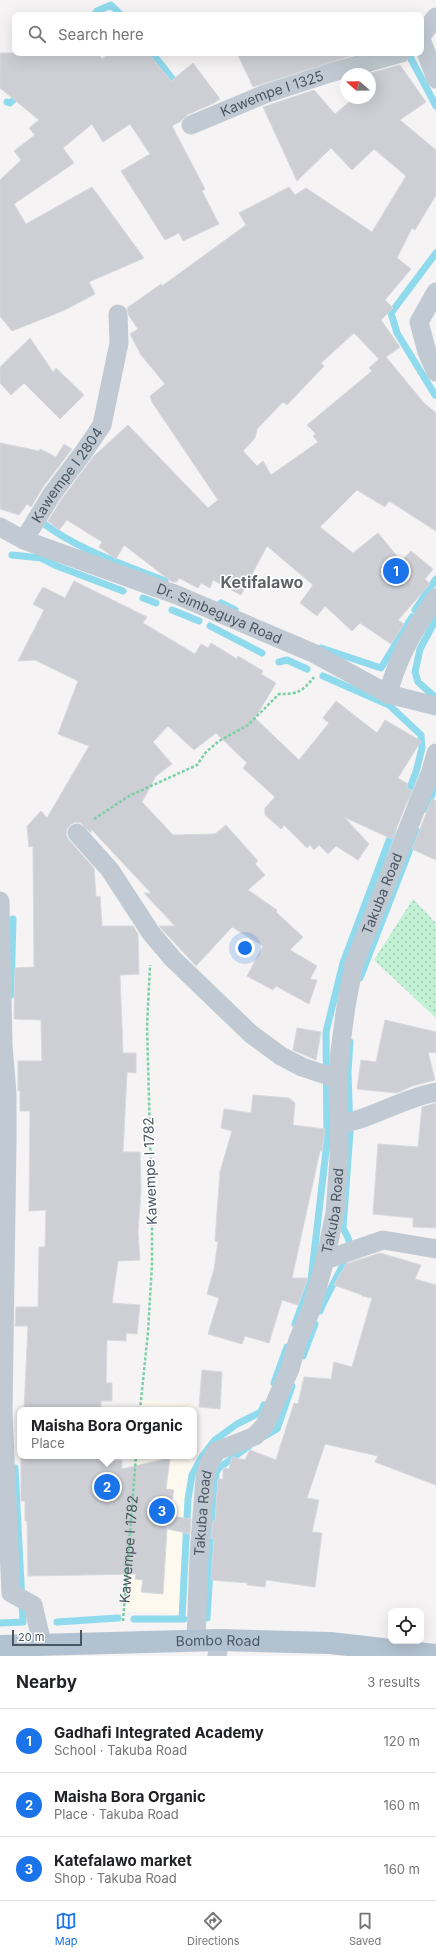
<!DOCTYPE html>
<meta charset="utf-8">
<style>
:root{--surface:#fff;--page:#f2f2f2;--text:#202124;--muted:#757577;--line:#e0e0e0;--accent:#1a73e8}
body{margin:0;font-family:Inter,sans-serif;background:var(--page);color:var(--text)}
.controls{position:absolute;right:12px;bottom:12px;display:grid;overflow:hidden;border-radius:8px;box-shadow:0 4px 16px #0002}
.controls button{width:36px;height:36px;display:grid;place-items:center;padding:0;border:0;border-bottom:1px solid var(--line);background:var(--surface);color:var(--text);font:20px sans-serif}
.compass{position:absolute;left:340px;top:68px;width:36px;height:36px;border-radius:50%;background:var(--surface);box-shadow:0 4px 16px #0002;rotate:290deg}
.scale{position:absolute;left:12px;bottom:10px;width:70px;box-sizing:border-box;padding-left:4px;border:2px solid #4a5661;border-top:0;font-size:11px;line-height:14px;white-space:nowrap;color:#4a5661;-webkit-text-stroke:3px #fff;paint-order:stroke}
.you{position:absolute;left:245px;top:948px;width:14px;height:14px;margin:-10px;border:3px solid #fff;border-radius:50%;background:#1a73e8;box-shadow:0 0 0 6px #1a73e833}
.badge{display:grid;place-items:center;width:26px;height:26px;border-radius:50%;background:var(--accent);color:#fff;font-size:13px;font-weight:700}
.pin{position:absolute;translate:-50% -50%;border:2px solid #fff;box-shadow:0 1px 4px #0006}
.popup{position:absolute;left:17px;top:1407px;width:180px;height:52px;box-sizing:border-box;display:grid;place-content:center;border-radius:8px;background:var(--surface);filter:drop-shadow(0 1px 3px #0005);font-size:13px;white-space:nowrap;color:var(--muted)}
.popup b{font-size:15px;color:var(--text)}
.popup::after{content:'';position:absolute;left:50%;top:100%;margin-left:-8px;border:8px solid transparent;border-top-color:var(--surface)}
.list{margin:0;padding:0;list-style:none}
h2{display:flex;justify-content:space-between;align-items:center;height:52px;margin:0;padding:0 16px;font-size:17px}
h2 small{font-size:13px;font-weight:400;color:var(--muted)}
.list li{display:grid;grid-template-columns:26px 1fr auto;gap:12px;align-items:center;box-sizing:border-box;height:64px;padding:0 16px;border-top:1px solid var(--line)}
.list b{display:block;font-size:15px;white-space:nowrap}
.list p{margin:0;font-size:13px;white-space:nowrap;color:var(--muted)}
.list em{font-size:13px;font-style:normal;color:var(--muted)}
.icon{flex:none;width:22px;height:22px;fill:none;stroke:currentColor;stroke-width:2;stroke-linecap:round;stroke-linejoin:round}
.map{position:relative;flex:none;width:436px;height:1656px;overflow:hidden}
.search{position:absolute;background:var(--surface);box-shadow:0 4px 16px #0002;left:12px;right:12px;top:12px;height:44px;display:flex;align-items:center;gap:10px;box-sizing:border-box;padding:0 14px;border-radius:8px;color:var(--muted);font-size:15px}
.sheet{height:244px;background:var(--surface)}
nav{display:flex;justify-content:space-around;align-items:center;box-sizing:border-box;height:56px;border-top:1px solid var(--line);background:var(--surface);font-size:11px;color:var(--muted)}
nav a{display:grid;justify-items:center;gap:2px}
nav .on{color:var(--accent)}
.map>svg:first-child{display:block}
</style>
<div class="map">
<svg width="436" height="1656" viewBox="0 0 436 1656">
<defs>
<pattern id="garden-dots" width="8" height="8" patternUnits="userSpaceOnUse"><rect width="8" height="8" fill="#c3f1d5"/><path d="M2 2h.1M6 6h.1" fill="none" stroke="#a0c6b0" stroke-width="1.8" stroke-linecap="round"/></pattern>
</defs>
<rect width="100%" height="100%" fill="#f5f3f3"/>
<!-- commercial -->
<path fill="#fdf9ef" d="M141,1400L196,1404L194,1440V1410H140Z
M137,1456H193L183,1614L127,1611Z"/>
<!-- garden -->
<path fill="url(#garden-dots)" d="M413,899L436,923V1018L374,960Z"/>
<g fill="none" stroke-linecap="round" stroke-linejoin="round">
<!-- stream -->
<path stroke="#90daee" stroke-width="7" d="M94,15L97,11L111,5L121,15
M152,53L178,86
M408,53L436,106
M7,102L10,103L20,94
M435,395L397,333L391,313L436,253
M43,523C78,550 125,565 165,581
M12,555L41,558L57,566L123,591
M143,598L156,603
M221,603L235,610
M172,610L199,621
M415,610L436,579
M436,619L420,649L415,672L418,682L436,698
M210,626L262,653
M321,648L381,668L412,617
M279,662L287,660L307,669
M323,676L389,705L421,735L422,748L416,772L406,798
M426,809L436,785
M360,978L417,831
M11,995L13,919
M320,1311C327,1292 349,1261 349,1242C349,1238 345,1232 343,1228L350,1132L348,1072L350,1042
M295,1324L311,1280L327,1142L326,1032L343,963L393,830
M303,1356L315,1324
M274,1383L287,1347
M263,1437L277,1429L292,1386
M182,1618L188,1499L192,1475L202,1457L215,1440L237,1424L261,1412L264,1405
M207,1618L216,1473L219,1468L249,1446
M134,1619H184
M57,1622L118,1618
M0,1623L23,1622L15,1468"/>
</g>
<!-- building -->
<path fill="#cdcfd5" stroke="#d7d9de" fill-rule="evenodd" d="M0,53H97L102,59L110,53H148L171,81L193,63L220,99L214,103L187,115L181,121L172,126L205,189L202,191L219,224L183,241L179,233L165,240L121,171L150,154L130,124L103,142L92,124L63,148L74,163L14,204L26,224L92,187L144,258L89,282L95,294L65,310L12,331L0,316V180L21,160L14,151L35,135L29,128L39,120L0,88Z
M237,53H360L253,87Z
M400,65L426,102L400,120L436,150V195L415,230L412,228L397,258L411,269L385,300L393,308L381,320L400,347L386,357L424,403L436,413V531L389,501L385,507L357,490L320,527L353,553L378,533L401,561L411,551L433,569L425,579L430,584L398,620L404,624L391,644L360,623L352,631L325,606L317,616L300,603L313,585L267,546L241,595L213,580L210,588L201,583L198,588L179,578L177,582H172L124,545L116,559L99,547L102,542L67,520L59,530L48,521L61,500L94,456L128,425L208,508L218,500L152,402L150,396L165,384L141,355L130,334L138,329L129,316L127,308L161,284L162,286L246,225L239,213L289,187L295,195L306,188L372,232L406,176L374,149L352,170L331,148L297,181L263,107L314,90L335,114L354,98H370V74H367ZM354,333L379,359L369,368L372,371L307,425L316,434L313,436L318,442L271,475L263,461L257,466L243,451L255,438L257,429L283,402L287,405L324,366L321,363Z
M30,338L53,372L56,368L84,395L60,419L24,383L11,395L0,383V367Z
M0,443L39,451L40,449L56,457L64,444L72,449L43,487L31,507L27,504L19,515L0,509Z
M74,581L147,617L143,623L195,654L201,644L208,648L211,643L237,659L238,656L263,671L261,674L276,683L255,718L299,760L329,723L323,718L336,701L377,733L385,720L421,741L398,778L408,784L406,788L412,790L392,839L344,817L369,844L358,860L336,846L328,854L319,845L314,850L310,845L307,848L284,825L281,829L265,815V808L275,797L243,768L247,763L216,733L194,750L168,726L153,742L172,764L156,776L142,802L173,835L215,834L226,825L258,861L255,864L265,875L248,890L277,910L276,912L303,937L290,950L317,966L310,979L317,980L309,1004L276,986L273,990L247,976L263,946L232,927L196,966L159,926H175L144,893H151L91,829V833L81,823L75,822L70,825L67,829L66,835L69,840L94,868L96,897L100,896L102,926H133L138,934L139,974L120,975L123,1053H136V1073L127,1072L123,1152H140L141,1190L138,1232L140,1260L118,1261L112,1303L140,1305L137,1334L126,1333V1341L107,1340L106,1383H112V1401H101V1410H24L28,1326H15L16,1307H38L39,1247H45L46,1210L29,1211L30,1111H20V1091H18V1061H42L41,1020L14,1019L15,968L34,967L33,846L29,847L27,826L41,811L47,818L89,746L58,734L78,681L35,660L18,661L44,610L33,604L43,587L65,598Z
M432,799L436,801V860L412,849Z
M385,1020L436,1032V1053L428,1052L435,1080L412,1086L397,1093L357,1089L361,1060L376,1062Z
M297,1028L321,1032L316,1060L293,1050Z
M253,1095L289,1098L295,1103L293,1125L325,1129L322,1151H320L292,1278H308L298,1305L282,1300L269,1343L245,1336L242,1344L208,1334L219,1298L207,1294L214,1269L218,1242L215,1241L220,1172L232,1131L221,1128L224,1109L251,1113Z
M436,1103V1228L413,1227V1218L373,1214L378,1144L418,1147L422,1107Z
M380,1253L421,1265L415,1279L436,1285V1485L375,1462L378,1456L325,1444L307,1498L319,1500L312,1532L322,1533L315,1587L266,1580L265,1587L247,1585L248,1583L211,1580L214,1539L211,1538L213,1521H215L218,1479H223V1468L229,1469L232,1457L245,1460L250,1450L276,1460L294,1403L298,1404L304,1377L331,1379L334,1362L352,1367L372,1298L362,1296V1295L334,1285L346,1264Z
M202,1370L222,1372L220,1409L199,1407Z
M21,1456H101V1460H122V1469L170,1458L166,1489L174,1490L167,1529L163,1594L141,1592L143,1580L135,1579L136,1574L28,1576L27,1521H25V1501H21Z
M170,1516L191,1519L190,1534L168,1529Z"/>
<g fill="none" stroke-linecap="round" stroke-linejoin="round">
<!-- path -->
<g stroke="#7ad0a6" stroke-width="2.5" stroke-dasharray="3 2" stroke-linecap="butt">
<path d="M94,819L129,796L197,765L206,752L219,741L248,725L279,694C298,694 302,692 314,677"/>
<path d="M140,1410L148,1332L152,1264V1209L147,1027L150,965"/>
<path id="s1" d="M123,1621L136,1456"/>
</g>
<!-- minor -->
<g stroke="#c1cad2" stroke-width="19">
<path d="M421,36L436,17"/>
<path d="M421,39L436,79"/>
<path id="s2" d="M191,125L265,94L333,72L401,53"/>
<path d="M436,292L419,322L427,352L436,372"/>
<path id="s3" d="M0,527L24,540L177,595L313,653L388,694L436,706"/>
<path id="s4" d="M24,540L52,494L83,453L102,425L119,343L118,314"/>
<path d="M388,694C397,658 414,628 436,598"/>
<path d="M77,833L110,870L151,933L173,959L251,1034L281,1056L302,1067L338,1079"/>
<path d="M0,901L3,1045L7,1093V1141L3,1413L11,1593L33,1605L42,1643"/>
<path d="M339,1124C373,1119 402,1098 436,1092"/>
<path d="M325,1260L383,1240L436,1249"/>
<path id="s5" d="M196,1640L199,1555L205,1478L209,1463L217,1451L255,1436L265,1425L290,1369L298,1340L311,1310L325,1260L335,1213L339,1158L338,1079L340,1051L346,1006L354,964L431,771L436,753"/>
<path d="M217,1656L220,1640"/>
</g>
<!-- primary -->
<path stroke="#b3c2d1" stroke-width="22" id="s6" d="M0,1646L220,1640L330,1643L436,1655"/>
</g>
<g text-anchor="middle" stroke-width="3" stroke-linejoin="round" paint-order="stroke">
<!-- street labels -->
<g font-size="14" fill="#4a5661" stroke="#fff">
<text dy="5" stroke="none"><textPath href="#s2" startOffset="87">Kawempe I 1325</textPath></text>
<text dy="5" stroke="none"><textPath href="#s4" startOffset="78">Kawempe I 2804</textPath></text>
<text dy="5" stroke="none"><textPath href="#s3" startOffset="236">Dr. Simbeguya Road</textPath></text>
<text dy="5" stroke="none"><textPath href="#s5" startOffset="798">Takuba Road</textPath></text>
<text transform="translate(150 1171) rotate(-92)" y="5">Kawempe I 1782</text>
<text dy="5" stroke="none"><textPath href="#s5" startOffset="474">Takuba Road</textPath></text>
<text dy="5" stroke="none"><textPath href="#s5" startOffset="127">Takuba Road</textPath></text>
<text dy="5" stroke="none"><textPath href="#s1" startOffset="72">Kawempe I 1782</textPath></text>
<text dy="5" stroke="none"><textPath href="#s6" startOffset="218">Bombo Road</textPath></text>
</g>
<!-- quarter labels -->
<g font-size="16" font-weight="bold" fill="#5f6368" stroke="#fff">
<text x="262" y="588">Ketifalawo</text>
</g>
</g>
</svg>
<div class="controls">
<button><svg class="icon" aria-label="locate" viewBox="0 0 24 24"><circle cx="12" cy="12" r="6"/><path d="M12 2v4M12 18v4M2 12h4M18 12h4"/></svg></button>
</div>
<svg class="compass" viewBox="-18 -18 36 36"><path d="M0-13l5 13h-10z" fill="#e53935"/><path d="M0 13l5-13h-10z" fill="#757577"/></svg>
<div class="scale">20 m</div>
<div class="you"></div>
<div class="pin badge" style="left:396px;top:571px">1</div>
<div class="pin badge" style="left:107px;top:1487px">2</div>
<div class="popup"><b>Maisha Bora Organic</b>Place</div>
<div class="pin badge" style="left:162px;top:1511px">3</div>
<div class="search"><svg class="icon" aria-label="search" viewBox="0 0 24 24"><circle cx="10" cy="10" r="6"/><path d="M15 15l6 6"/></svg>Search here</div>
</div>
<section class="sheet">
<h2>Nearby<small>3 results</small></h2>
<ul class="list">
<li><span class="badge">1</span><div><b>Gadhafi Integrated Academy</b><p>School · Takuba Road</p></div><em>120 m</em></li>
<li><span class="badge">2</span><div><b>Maisha Bora Organic</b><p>Place · Takuba Road</p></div><em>160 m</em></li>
<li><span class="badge">3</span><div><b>Katefalawo market</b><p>Shop · Takuba Road</p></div><em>160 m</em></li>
</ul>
</section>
<nav>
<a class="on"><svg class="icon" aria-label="map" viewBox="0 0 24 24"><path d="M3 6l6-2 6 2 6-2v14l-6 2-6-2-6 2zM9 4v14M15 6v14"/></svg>Map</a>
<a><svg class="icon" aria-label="directions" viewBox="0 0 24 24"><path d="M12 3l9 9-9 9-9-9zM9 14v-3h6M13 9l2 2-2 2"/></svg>Directions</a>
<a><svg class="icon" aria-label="saved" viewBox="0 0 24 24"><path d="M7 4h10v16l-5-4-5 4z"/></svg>Saved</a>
</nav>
